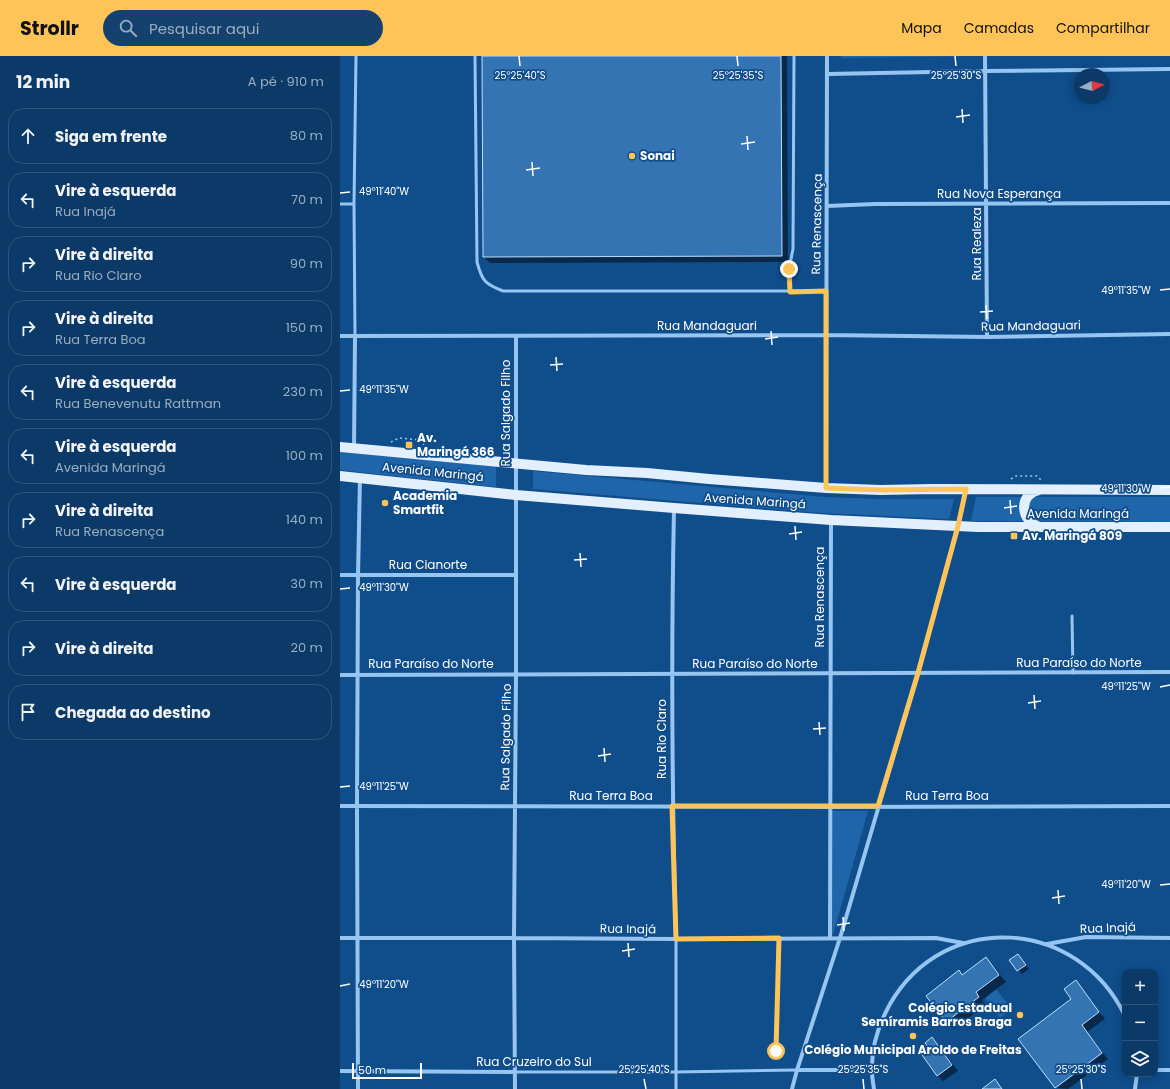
<!DOCTYPE html>
<html lang="pt">
<meta charset="utf-8">
<style>
:root{--surface:#0c3a68;--page:#15416e;--text:#f1f3f6;--muted:#9aadc0;--line:#2c547c;--accent:#ffc457}
body{margin:0;font-family:Poppins,sans-serif;background:var(--page);color:var(--text)}
.controls{position:absolute;right:12px;bottom:12px;display:grid;overflow:hidden;border-radius:8px;box-shadow:0 2px 10px #0003}
.controls button{width:36px;height:36px;display:grid;place-items:center;padding:0;border:0;border-bottom:1px solid var(--line);background:var(--surface);color:var(--text);font:20px sans-serif}
.compass{position:absolute;left:734px;top:12px;width:36px;height:36px;border-radius:50%;background:var(--surface);box-shadow:0 2px 10px #0003;rotate:83deg}
.scale{position:absolute;left:12px;bottom:10px;width:70px;box-sizing:border-box;padding-left:4px;border:2px solid #fff;border-top:0;font-size:11px;line-height:14px;white-space:nowrap;color:#fff;-webkit-text-stroke:3px #104d8b;paint-order:stroke}
.stop{position:absolute;width:12px;height:12px;margin:-9px;border:3px solid #ffc457;border-radius:50%;background:#fff}
.stop.end{background:#ffc457;border-color:#fff;box-shadow:0 1px 4px #0008}
.list{margin:0;padding:0;list-style:none}
h2{display:flex;justify-content:space-between;align-items:center;height:52px;margin:0;padding:0 16px;font-size:17px}
h2 small{font-size:13px;font-weight:400;color:var(--muted)}
.list li{display:grid;grid-template-columns:26px 1fr auto;gap:12px;align-items:center;box-sizing:border-box;height:56px;margin:0 8px 8px;padding:0 8px;border:1px solid var(--line);border-radius:16px}
.list b{display:block;font-size:15px;white-space:nowrap}
.list p{margin:0;font-size:13px;white-space:nowrap;color:var(--muted)}
.list em{font-size:13px;font-style:normal;color:var(--muted)}
.icon{flex:none;width:22px;height:22px;fill:none;stroke:currentColor;stroke-width:2;stroke-linecap:round;stroke-linejoin:round}
.map{position:relative;flex:none;width:830px;height:1033px;overflow:hidden}
header{display:flex;align-items:center;gap:24px;box-sizing:border-box;height:56px;padding:0 20px;background:var(--accent);color:#111}
header strong{font-size:19px}
nav{display:flex;gap:22px;margin-inline-start:auto;font-size:14px}
.search{width:280px;height:36px;background:var(--page);display:flex;align-items:center;gap:10px;box-sizing:border-box;padding:0 14px;border-radius:22px;color:var(--muted);font-size:15px}
main{display:flex}
aside{flex:1;background:var(--surface)}
.map>svg:first-child{display:block}
</style>
<header>
<strong>Strollr</strong>
<div class="search"><svg class="icon" aria-label="search" viewBox="0 0 24 24"><circle cx="10" cy="10" r="6"/><path d="M15 15l6 6"/></svg>Pesquisar aqui</div>
<nav><a>Mapa</a><a>Camadas</a><a>Compartilhar</a></nav>
</header>
<main>
<aside>
<h2>12 min<small>A pé · 910 m</small></h2>
<ul class="list">
<li><svg class="icon" aria-label="ahead" viewBox="0 0 24 24"><path d="M12 20V5M6 11l6-6 6 6"/></svg><div><b>Siga em frente</b></div><em>80 m</em></li>
<li><svg class="icon" aria-label="left" viewBox="0 0 24 24"><path d="M17 20v-9H6M10 6l-5 5 5 5"/></svg><div><b>Vire à esquerda</b><p>Rua Inajá</p></div><em>70 m</em></li>
<li><svg class="icon" aria-label="right" viewBox="0 0 24 24"><path d="M7 20v-9h11M14 6l5 5-5 5"/></svg><div><b>Vire à direita</b><p>Rua Rio Claro</p></div><em>90 m</em></li>
<li><svg class="icon" aria-label="right" viewBox="0 0 24 24"><path d="M7 20v-9h11M14 6l5 5-5 5"/></svg><div><b>Vire à direita</b><p>Rua Terra Boa</p></div><em>150 m</em></li>
<li><svg class="icon" aria-label="left" viewBox="0 0 24 24"><path d="M17 20v-9H6M10 6l-5 5 5 5"/></svg><div><b>Vire à esquerda</b><p>Rua Benevenutu Rattman</p></div><em>230 m</em></li>
<li><svg class="icon" aria-label="left" viewBox="0 0 24 24"><path d="M17 20v-9H6M10 6l-5 5 5 5"/></svg><div><b>Vire à esquerda</b><p>Avenida Maringá</p></div><em>100 m</em></li>
<li><svg class="icon" aria-label="right" viewBox="0 0 24 24"><path d="M7 20v-9h11M14 6l5 5-5 5"/></svg><div><b>Vire à direita</b><p>Rua Renascença</p></div><em>140 m</em></li>
<li><svg class="icon" aria-label="left" viewBox="0 0 24 24"><path d="M17 20v-9H6M10 6l-5 5 5 5"/></svg><div><b>Vire à esquerda</b></div><em>30 m</em></li>
<li><svg class="icon" aria-label="right" viewBox="0 0 24 24"><path d="M7 20v-9h11M14 6l5 5-5 5"/></svg><div><b>Vire à direita</b></div><em>20 m</em></li>
<li><svg class="icon" aria-label="arrive" viewBox="0 0 24 24"><path d="M6 21V4h12l-3 4 3 4H6"/></svg><div><b>Chegada ao destino</b></div></li>
</ul>
</aside>
<div class="map">
<svg width="830" height="1033" viewBox="0 0 830 1033">
<rect width="100%" height="100%" fill="#104d8b"/>
<!-- green -->
<path fill="#1e65a9" d="M501,0H639L501,2Z
M0,396L156,410V431L0,414Z
M193,415L485,441L541,443H614L609,463L482,457L193,433Z
M636,441H830V466L631,465Z
M492,755H528L493,879H490Z
M656,933L672,953L660,962L645,942Z"/>
<!-- shadow -->
<path fill="#0007" d="M143,0H447L448,206L150,207L144,201Z
M646,902L653,910L666,926L642,944L646,949L614,973L606,965L619,916L623,920Z
M682,903L689,913L682,918L671,905Z
M735,926L765,963L747,976L762,996L715,1031Z
M592,983L598,988L618,1015L603,1025L598,1020Z
M763,997L768,1003L728,1033L717,1032Z"/>
<!-- building -->
<path fill="#3474b3" stroke="#bddefd" d="M142,0H441L442,200L143,201Z
M678,898L686,909L677,915L669,904Z
M646,901L659,919L636,936L639,941L606,966L586,940L619,914L622,919Z
M736,924L759,956L742,969L762,997L715,1032L678,983L731,943L724,933Z
M592,981L612,1009L597,1020L580,996L588,991L585,987Z
M655,1023L662,1033H642Z"/>
<g fill="none" stroke-linecap="round" stroke-linejoin="round">
<!-- path -->
<path stroke="#96c5f2" stroke-width="1.5" stroke-dasharray="2 3" stroke-linecap="butt" d="M51,386L59,382L80,384L84,389
M671,423L676,420H697L701,424"/>
<!-- lane -->
<path stroke="#96c5f2" stroke-width="3" d="M135,0L137,206C142,225 145,228 163,235H486
M0,148H14
M450,236L449,213L453,193L454,0
M15,281L14,148L16,0
M732,560L733,617
M336,883V1033
M436,995L439,882
M174,1016H336L457,1014"/>
<!-- street -->
<path stroke="#96c5f2" stroke-width="4" d="M645,0L647,281
M487,18L645,15L830,13
M487,150L535,148L830,147
M0,280L485,279L647,281L830,278
M14,392L15,281
M486,432L487,0
M334,453C331,596 332,740 336,883
M0,519H176
M0,619L830,616
M0,750L491,751L830,750
M0,882H174L336,883L596,882L623,887
M490,882L491,464
M707,888L746,881L830,882
M457,1014H531
M815,1014H830
M0,1015L174,1016
M18,1033L17,750L18,520L20,422
M175,1033L174,882L176,617V281
M452,1033L457,1014L500,882L578,617L618,470L626,433
M534,1033C533,1027 532,1021 532,1015C531,992 539,968 550,948C605,853 738,862 785,960
M795,1033L797,1018"/>
<!-- primary -->
<path stroke="#e1efff" stroke-width="10" d="M0,391L246,414L307,417L369,423L486,432L541,434L592,433L830,434
M0,420L176,439L334,452L491,464L638,471H830
M699,434C678,438 680,466 700,471"/>
</g>
<g fill="none" stroke-linecap="round" stroke-linejoin="round">
<!-- route -->
<path stroke="#ffc457" stroke-width="5" d="M436,995L439,882L336,883L332,750H538L578,617L618,470L626,433L541,434L486,432V235L450,236L449,213"/>
</g>
<!-- ticks -->
<path fill="none" stroke="#fff" stroke-width="1.5" d="M179,0L180,10M397,0L398,10M615,0L616,10M622,53L623,67M616,61L630,59M407,80L408,94M401,88L415,86M192,106L193,120M186,114L200,112M0,137L10,136M820,234L830,233M646,249L647,263M640,256L653,255M431,275L432,289M425,283L438,281M216,301L217,315M210,309L223,308M0,335L10,334M820,432L830,431M670,444L671,458M664,452L677,450M455,470L456,484M449,478L462,476M240,497L241,511M234,504L247,503M0,533L10,532M820,631L830,629M694,639L695,653M688,647L701,645M479,666L480,679M473,673L486,672M264,692L265,706M258,700L271,698M0,731L10,730M820,829L830,828M718,834L719,848M712,842L725,840M503,861L504,875M497,869L510,867M288,887L289,901M282,895L295,893M0,930L10,928M304,1023L306,1033M523,1023L524,1033M741,1023L742,1033"/>
<!-- markers -->
<g fill="#ffc457" stroke="#104d8b" stroke-width="1.5">
<circle cx="292" cy="100" r="4"/>
<rect x="65" y="385" width="8" height="8" rx="2"/>
<circle cx="45" cy="447" r="4"/>
<rect x="670" y="476" width="8" height="8" rx="2"/>
<circle cx="680" cy="959" r="4"/>
<circle cx="573" cy="980" r="4"/>
</g>
<g text-anchor="middle" stroke-width="3.5" stroke-linejoin="round" paint-order="stroke">
<!-- poi labels -->
<g font-size="12" font-weight="bold" fill="#fff" stroke="#104d8b" text-anchor="start">
<text x="300" y="104">Sonai</text>
<text x="77" y="386">Av.<tspan x="77" dy="14">Maringá 366</tspan></text>
<text x="53" y="444">Academia<tspan x="53" dy="14">Smartfit</tspan></text>
<text x="682" y="484">Av. Maringá 809</text>
<text x="672" y="956" text-anchor="end">Colégio Estadual<tspan x="672" dy="14">Semíramis Barros Braga</tspan></text>
<text x="573" y="998" text-anchor="middle">Colégio Municipal Aroldo de Freitas</text>
</g>
<!-- street labels -->
<g font-size="12" fill="#fff" stroke="#104d8b">
<text x="659" y="142">Rua Nova Esperança</text>
<text transform="translate(477 168) rotate(-89)" y="4">Rua Renascença</text>
<text transform="translate(637 188) rotate(-90)" y="4">Rua Realeza</text>
<text x="367" y="274">Rua Mandaguari</text>
<text transform="translate(691 270) rotate(-1)" y="4">Rua Mandaguari</text>
<text transform="translate(166 357) rotate(-90)" y="4">Rua Salgado Filho</text>
<text transform="translate(93 416) rotate(6)" y="4">Avenida Maringá</text>
<text transform="translate(415 445) rotate(4)" y="4">Avenida Maringá</text>
<text x="738" y="462">Avenida Maringá</text>
<text x="88" y="513">Rua Cianorte</text>
<text transform="translate(480 541) rotate(-90)" y="4">Rua Renascença</text>
<text x="739" y="611">Rua Paraíso do Norte</text>
<text x="91" y="612">Rua Paraíso do Norte</text>
<text x="415" y="612">Rua Paraíso do Norte</text>
<text transform="translate(166 681) rotate(-89)" y="4">Rua Salgado Filho</text>
<text transform="translate(322 683) rotate(-90)" y="4">Rua Rio Claro</text>
<text x="271" y="744">Rua Terra Boa</text>
<text x="607" y="744">Rua Terra Boa</text>
<text transform="translate(768 872) rotate(-2)" y="4">Rua Inajá</text>
<text transform="translate(288 873) rotate(1)" y="4">Rua Inajá</text>
<text x="194" y="1010">Rua Cruzeiro do Sul</text>
</g>
</g>
<g font-size="10" text-anchor="middle" fill="#fff" stroke="#104d8b" stroke-width="3.5" stroke-linejoin="round" paint-order="stroke">
<text x="180" y="23">25°25'40"S</text>
<text x="398" y="23">25°25'35"S</text>
<text x="616" y="23">25°25'30"S</text>
<text x="44" y="139">49°11'40"W</text>
<text x="786" y="238">49°11'35"W</text>
<text x="44" y="337">49°11'35"W</text>
<text x="786" y="436">49°11'30"W</text>
<text x="44" y="535">49°11'30"W</text>
<text x="786" y="634">49°11'25"W</text>
<text x="44" y="734">49°11'25"W</text>
<text x="786" y="832">49°11'20"W</text>
<text x="44" y="932">49°11'20"W</text>
<text x="304" y="1017">25°25'40"S</text>
<text x="523" y="1017">25°25'35"S</text>
<text x="741" y="1017">25°25'30"S</text>
</g>
</svg>
<div class="controls">
<button>+</button>
<button>−</button>
<button><svg class="icon" aria-label="layers" viewBox="0 0 24 24"><path d="M12 4l9 5-9 5-9-5zM3 14l9 5 9-5"/></svg></button>
</div>
<svg class="compass" viewBox="-18 -18 36 36"><path d="M0-13l5 13h-10z" fill="#e53935"/><path d="M0 13l5-13h-10z" fill="#9aadc0"/></svg>
<div class="scale">50 m</div>
<div class="stop" style="left:436px;top:995px"></div>
<div class="stop end" style="left:449px;top:213px"></div>
</div>
</main>
